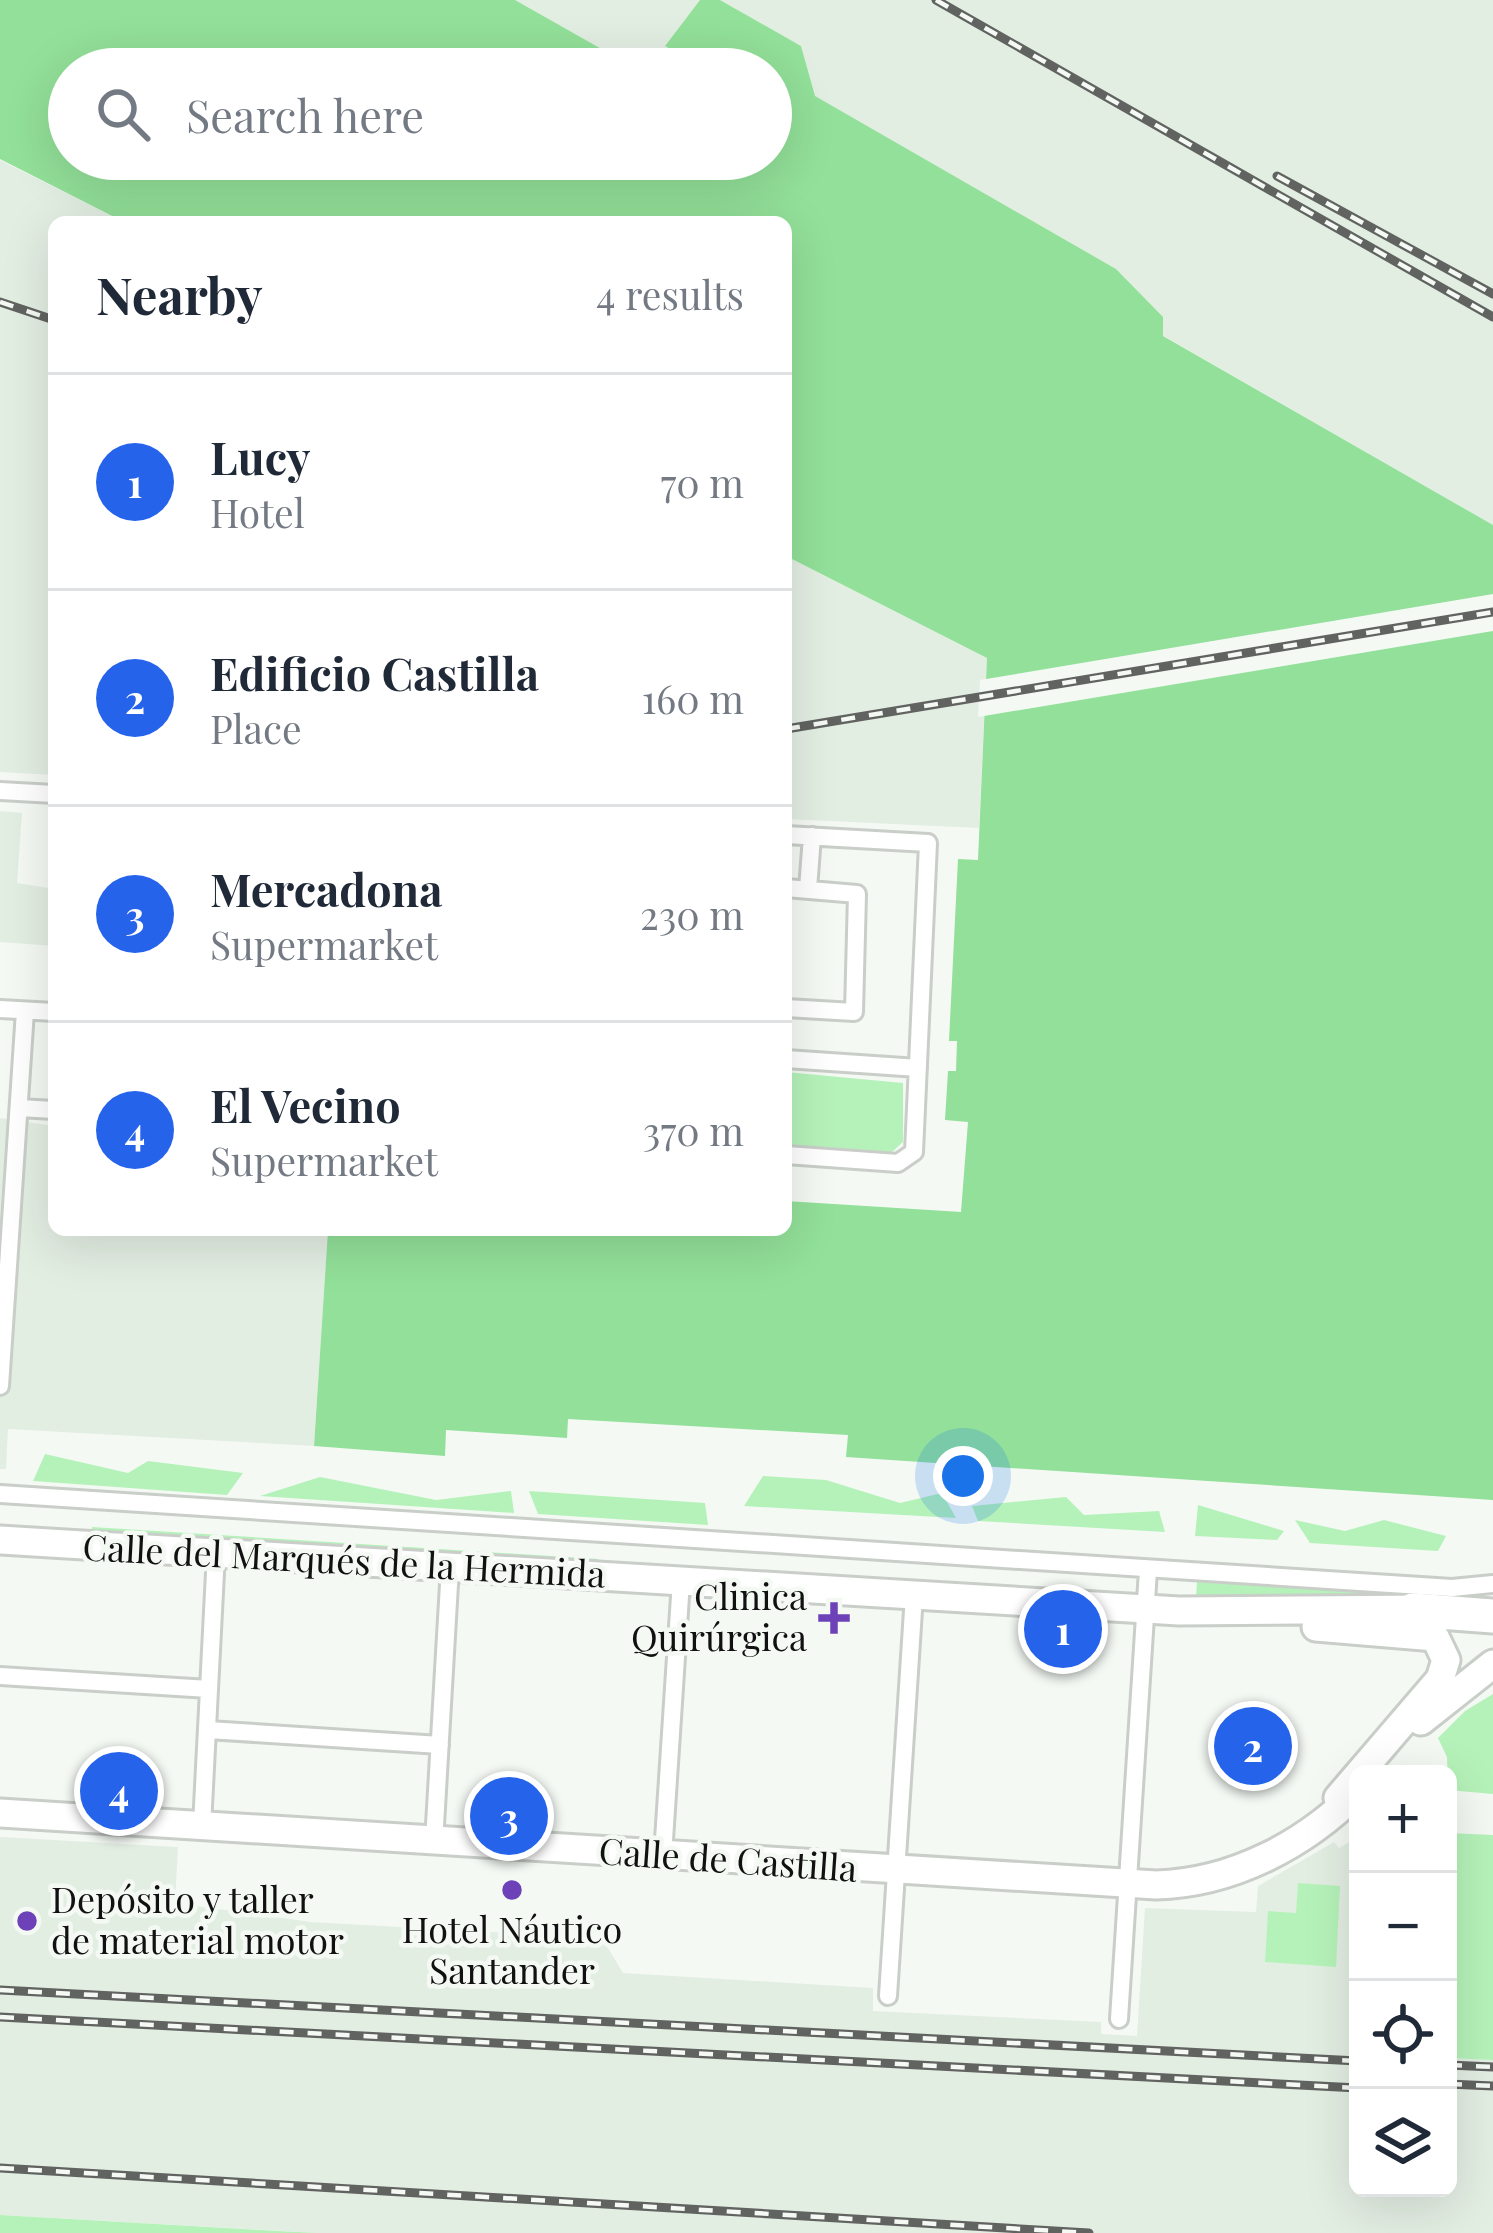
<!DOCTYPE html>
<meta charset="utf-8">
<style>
:root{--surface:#fff;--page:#f2f2f3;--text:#1f2937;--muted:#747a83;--line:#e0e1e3;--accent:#2563eb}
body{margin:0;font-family:"Playfair Display",serif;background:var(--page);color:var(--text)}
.controls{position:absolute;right:36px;bottom:36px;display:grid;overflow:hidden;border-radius:18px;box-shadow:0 12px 48px #0002}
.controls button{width:108px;height:108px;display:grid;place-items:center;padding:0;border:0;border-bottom:3px solid var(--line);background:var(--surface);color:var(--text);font:60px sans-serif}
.you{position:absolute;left:963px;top:1476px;width:42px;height:42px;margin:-30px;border:9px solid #fff;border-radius:50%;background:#1a73e8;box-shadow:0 0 0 18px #1a73e833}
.badge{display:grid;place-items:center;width:78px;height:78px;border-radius:50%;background:var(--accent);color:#fff;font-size:39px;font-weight:700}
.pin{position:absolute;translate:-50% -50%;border:6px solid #fff;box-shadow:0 3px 12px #0006}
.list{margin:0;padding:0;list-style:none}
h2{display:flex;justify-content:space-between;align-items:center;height:156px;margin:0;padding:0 48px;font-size:51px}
h2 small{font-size:39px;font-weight:400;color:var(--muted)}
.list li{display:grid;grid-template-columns:78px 1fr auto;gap:36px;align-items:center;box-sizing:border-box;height:216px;padding:0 48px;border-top:3px solid var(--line)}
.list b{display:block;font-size:45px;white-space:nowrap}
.list p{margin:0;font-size:39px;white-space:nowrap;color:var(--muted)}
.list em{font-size:39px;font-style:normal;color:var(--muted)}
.icon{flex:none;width:66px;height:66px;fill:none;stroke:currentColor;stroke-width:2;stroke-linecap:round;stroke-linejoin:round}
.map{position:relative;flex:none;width:1493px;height:2233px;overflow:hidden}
.search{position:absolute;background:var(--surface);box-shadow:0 12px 48px #0002;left:48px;top:48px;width:744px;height:132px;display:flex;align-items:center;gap:30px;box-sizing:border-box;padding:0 42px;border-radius:66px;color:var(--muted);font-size:45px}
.panel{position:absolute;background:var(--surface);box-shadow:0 12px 48px #0002;left:48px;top:216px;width:744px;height:1020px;border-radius:18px}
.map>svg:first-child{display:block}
</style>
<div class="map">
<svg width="1493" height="2233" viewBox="0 0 1493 2233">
<rect width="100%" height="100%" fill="#f4f9f4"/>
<!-- built -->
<path fill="#e3eee3" d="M515,0H700L665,46L705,69H637Z
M720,0H1493V525L1162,335L1116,269L814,96L801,46Z
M0,160L124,222H54V775L0,772Z
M786,556L987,658L979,828L786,819Z
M0,811L22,813L17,883L49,888L54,946L0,942Z
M0,1118L54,1126V1230H328L314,1446L8,1429L6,1469H0Z
M0,1837L178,1847L175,1903L311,1922L602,1938L623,1973L873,1988V2011L1101,2022V2034L1137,2036L1145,1908L1256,1912L1258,1886L1334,1842L1339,1848L1358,1837V2188H1448V2058L1493,2060V2233H319L0,2215Z"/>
<!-- green -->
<path fill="#b5f2b9" d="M786,1072L903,1083V1142L891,1153L786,1148Z
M45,1454L128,1473L148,1461L243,1473L227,1495L33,1481Z
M763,1476L826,1480L900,1503L942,1493L956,1518L744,1506Z
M320,1477L436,1500L511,1491L514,1513L260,1496Z
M529,1491L705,1503L708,1525L538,1514Z
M1066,1497L1084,1515L1159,1511L1165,1532L978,1521L972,1506Z
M1198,1505L1284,1531L1277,1540L1195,1536Z
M1295,1520L1345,1531L1384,1520L1446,1536L1438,1551L1310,1543Z
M92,1527L598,1559V1564L91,1532Z
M1197,1582L1445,1595L1444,1600L1326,1595L1196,1599Z
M1493,1694V1794L1448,1790L1447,1757L1438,1738L1465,1711Z
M1448,1833L1493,1835V2060L1448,2058Z
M1298,1883L1340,1886L1336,1967L1265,1962L1268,1911L1296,1913Z
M0,2215L278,2231L319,2233H0Z"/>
<!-- water -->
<path fill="#92e099" d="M0,0H515L637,69H69V159H771V69H705L665,46L700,0H720L801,46L815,96L1116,269L1163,317V336L1493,525V1500L846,1457L848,1435L568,1419L567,1438L446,1430L445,1456L314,1446L328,1230H786V1201L961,1212L968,1122L945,1120L948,1071H956L957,1041H949L958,859L978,860L987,658L786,556V222H124L0,159Z"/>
<!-- pier -->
<path fill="#f4f9f4" d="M1493,594V631L978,717L980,680Z"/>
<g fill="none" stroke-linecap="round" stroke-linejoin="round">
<defs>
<path id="minor" d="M0,791L54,794
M786,835L928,843L914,1152L898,1163L786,1155
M786,888L857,894L854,1012L786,1008
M808,889L812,836
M0,1009L54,1012
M786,1059L918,1068
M19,1108L54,1110
M0,1386L25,1011
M0,1494L1452,1588L1493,1584
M0,1676L209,1689
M208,1730L440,1745
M202,1826L216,1553
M434,1842L450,1567
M663,1855L681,1581
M888,1996L914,1595
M1119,2019L1148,1570"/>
<path id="primary" d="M0,1540L1179,1611L1429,1609
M1316,1627L1435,1637L1446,1660L1440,1679L1338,1798
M1421,1721L1493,1664
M0,1813L1156,1885C1232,1883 1305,1845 1358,1791"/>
<path id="motorway" d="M1413,1610L1493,1616"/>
</defs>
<!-- minor casing -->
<use href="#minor" stroke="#c9cec9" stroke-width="22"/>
<!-- primary casing -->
<use href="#primary" stroke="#c9cec9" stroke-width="33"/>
<!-- motorway casing -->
<use href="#motorway" stroke="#c9cec9" stroke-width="39"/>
<!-- minor -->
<use href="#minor" stroke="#fff" stroke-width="16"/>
<!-- primary -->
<use href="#primary" stroke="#fff" stroke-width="27"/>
<!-- motorway -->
<use href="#motorway" stroke="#fff" stroke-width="33"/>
<defs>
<path id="rail" d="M936,0L1493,317
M1277,176L1493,294
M0,302L54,320
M786,729L1493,612
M0,1990L1358,2061
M0,2017L1358,2088
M1448,2065L1493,2067
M1448,2084L1493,2086
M0,2168L1089,2233"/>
</defs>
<!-- rail casing -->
<use href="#rail" stroke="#616361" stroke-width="9"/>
<!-- rail -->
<use href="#rail" stroke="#f4f9f4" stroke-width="4.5" stroke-dasharray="14" stroke-linecap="butt"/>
</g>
<!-- markers -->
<g fill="#6d41b8" stroke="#f4f9f4" stroke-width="4.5">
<path d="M828 1600h12v12h12v12h-12v12h-12v-12h-12v-12h12z"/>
<circle cx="512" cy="1890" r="12"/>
<circle cx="27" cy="1921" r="12"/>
</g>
<g text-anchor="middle" stroke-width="9" stroke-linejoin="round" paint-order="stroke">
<!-- street labels -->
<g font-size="36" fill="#101110" stroke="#f4f9f4">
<text transform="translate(344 1561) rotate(3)" y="13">Calle del Marqués de la Hermida</text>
<text transform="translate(728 1860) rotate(4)" y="13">Calle de Castilla</text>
</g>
<!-- poi labels -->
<g font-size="36" fill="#101110" stroke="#f4f9f4" text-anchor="end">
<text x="807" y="1610">Clinica<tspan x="807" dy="41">Quirúrgica</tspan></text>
<text x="51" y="1913" text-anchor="start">Depósito y taller<tspan x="51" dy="41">de material motor</tspan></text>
<text x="512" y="1943" text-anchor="middle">Hotel Náutico<tspan x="512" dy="41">Santander</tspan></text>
</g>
</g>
</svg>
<div class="controls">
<button>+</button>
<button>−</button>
<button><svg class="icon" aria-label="locate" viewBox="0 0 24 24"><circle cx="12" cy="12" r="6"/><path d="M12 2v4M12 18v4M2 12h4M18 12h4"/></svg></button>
<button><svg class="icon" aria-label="layers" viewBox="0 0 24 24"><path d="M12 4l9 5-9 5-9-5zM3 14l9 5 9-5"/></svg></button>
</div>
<div class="you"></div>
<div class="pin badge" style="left:1063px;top:1629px">1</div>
<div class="pin badge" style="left:1253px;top:1746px">2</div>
<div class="pin badge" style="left:509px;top:1816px">3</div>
<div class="pin badge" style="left:119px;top:1791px">4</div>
<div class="search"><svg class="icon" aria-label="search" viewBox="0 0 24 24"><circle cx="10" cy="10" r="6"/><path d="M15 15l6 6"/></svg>Search here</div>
<section class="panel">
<h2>Nearby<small>4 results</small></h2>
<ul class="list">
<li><span class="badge">1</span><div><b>Lucy</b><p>Hotel</p></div><em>70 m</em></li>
<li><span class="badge">2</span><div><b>Edificio Castilla</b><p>Place</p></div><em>160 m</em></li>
<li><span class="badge">3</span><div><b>Mercadona</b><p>Supermarket</p></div><em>230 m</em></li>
<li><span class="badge">4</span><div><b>El Vecino</b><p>Supermarket</p></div><em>370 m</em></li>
</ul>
</section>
</div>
